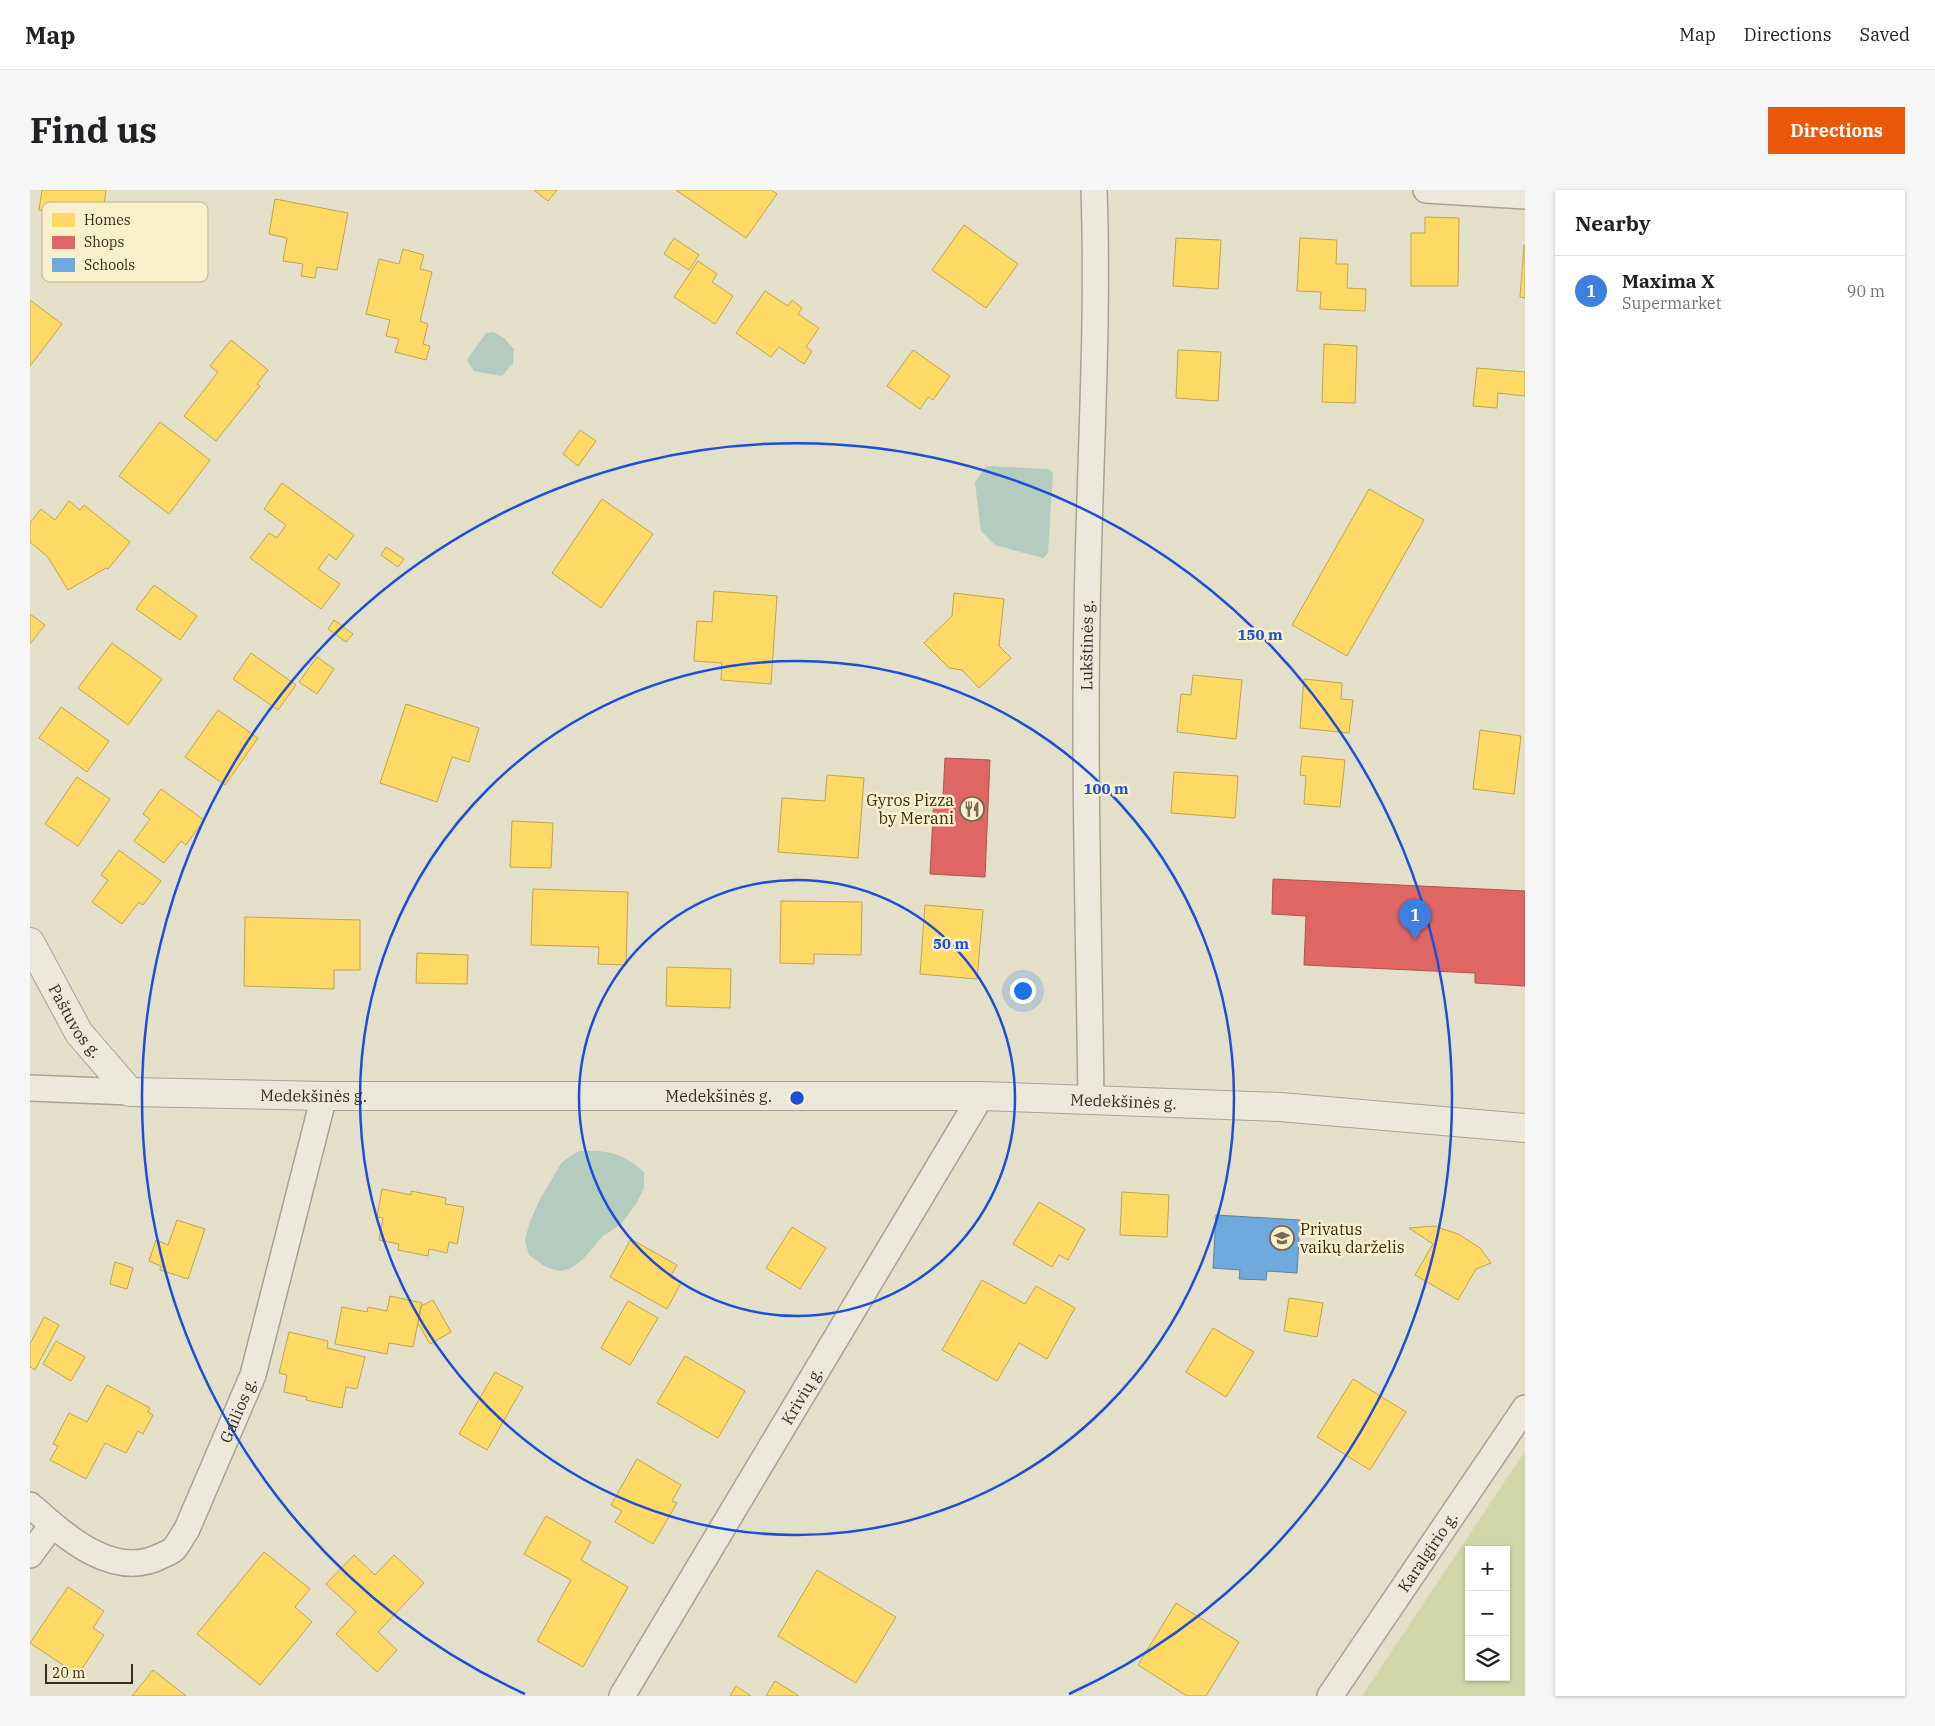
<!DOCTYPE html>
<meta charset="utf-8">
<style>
:root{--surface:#fff;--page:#f6f6f6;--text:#202124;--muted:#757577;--line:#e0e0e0;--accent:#ea580c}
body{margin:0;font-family:"IBM Plex Serif",serif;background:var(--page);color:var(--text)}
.controls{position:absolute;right:15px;bottom:15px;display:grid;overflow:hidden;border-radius:0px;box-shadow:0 1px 4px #0004}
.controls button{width:45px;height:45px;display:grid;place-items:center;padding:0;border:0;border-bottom:1px solid var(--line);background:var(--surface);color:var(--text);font:25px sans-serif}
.scale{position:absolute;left:15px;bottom:12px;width:88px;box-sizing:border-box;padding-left:5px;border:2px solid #372b1a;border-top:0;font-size:14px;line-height:18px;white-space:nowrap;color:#372b1a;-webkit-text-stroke:4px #f8f0cb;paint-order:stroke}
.you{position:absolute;left:992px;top:800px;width:18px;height:18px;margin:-12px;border:4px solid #fff;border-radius:50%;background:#1a73e8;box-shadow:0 0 0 8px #1a73e833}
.badge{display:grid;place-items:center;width:32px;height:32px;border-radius:50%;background:var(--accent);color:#fff;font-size:16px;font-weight:700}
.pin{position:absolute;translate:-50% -41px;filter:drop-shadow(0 1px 2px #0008)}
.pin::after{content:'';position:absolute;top:26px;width:18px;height:15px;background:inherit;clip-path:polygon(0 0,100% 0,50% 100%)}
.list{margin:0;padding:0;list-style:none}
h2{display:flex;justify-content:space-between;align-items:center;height:65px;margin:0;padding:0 20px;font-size:21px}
h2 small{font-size:16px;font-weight:400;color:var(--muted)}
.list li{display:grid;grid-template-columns:32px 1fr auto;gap:15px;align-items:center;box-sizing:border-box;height:70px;padding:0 20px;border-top:1px solid var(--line)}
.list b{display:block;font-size:19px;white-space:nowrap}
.list p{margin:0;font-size:16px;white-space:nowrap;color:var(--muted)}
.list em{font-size:16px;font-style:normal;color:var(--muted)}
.icon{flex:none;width:28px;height:28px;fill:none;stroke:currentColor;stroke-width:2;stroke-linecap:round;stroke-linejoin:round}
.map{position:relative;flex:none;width:1495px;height:1506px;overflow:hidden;border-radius:0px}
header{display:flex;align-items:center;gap:30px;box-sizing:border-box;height:70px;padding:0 25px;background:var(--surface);border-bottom:1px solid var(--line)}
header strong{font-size:24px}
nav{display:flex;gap:28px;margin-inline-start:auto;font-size:18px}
.intro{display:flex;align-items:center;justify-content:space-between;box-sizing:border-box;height:120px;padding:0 30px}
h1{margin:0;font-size:35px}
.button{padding:12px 22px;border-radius:0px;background:var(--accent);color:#fff;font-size:18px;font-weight:700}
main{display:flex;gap:30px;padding:0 30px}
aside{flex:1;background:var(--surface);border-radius:0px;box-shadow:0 1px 4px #0004}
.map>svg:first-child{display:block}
</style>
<header>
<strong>Map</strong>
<nav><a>Map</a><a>Directions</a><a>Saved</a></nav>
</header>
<div class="intro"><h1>Find us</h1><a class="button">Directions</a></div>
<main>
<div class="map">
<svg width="1495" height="1506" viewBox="0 0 1495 1506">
<rect width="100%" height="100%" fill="#e4dfc8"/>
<!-- green -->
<path fill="#d1d7a8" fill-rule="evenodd" d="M1495,1261V1506H1332ZM1439,1360H1476V1487H1439Z"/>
<!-- water -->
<path fill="#b4cbbf" d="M464,142L474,148L484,159L483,173L472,186L444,181L437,170L456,143Z
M956,276L1018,279L1023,283L1018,363L1013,368L965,355L951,341L945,293Z
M549,961C577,960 593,963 614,982V998L606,1014L591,1034L573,1046L553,1069L540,1079L529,1081L516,1077L499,1065L495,1051L499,1034L510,1009L532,972Z"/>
<!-- homes -->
<path fill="#ffd966" stroke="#c3a54f" d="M12,0H76L72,29L9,20Z
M504,0H527L518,11Z
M646,0H741L747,4L716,48Z
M245,9L318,23L307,80L287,77L285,88L271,86L273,74L253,71L257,48L239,44Z
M1395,27L1429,28L1428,96H1381V43H1395Z
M934,35L988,74L956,118L902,80Z
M644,48L669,65L659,80L634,64Z
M1146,48L1191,50L1188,99L1143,96Z
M1270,48L1307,50L1306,74H1318L1317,98L1336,99L1335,121L1290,119L1291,102L1267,101Z
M1494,55H1495V108L1490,107Z
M373,59L394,65L390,79L402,82L390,131L398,134L393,154L400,156L396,170L365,162L369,149L356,146L360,130L336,124L349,69L369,74Z
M668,71L687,84L682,92L703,106L685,134L644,107Z
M735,101L758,116L762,110L772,118L768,124L789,138L776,157L782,161L774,174L749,157L741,167L706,143Z
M0,110L32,134L0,176Z
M201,150L238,180L227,194L230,196L186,251L154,226L188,182L180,176Z
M1294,154L1327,156L1325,213L1292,212Z
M883,160L920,186L903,210L898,207L890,219L857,196Z
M1148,160L1191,162L1188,211L1146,208Z
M1447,178L1495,182V206L1468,203L1467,218L1443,216Z
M130,232L180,270L139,324L89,286Z
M550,240L566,251L548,276L533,264Z
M252,293L324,345L306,370L299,364L288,379L310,394L291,419L220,368L239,343L247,348L256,335L234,319Z
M1339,299L1394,330L1317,466L1262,435Z
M572,309L623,344L571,418L522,383Z
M39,311L50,320L54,315L100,352L78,379L76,378L38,400L18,367L0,352V333L11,319L25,330Z
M356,357L374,369L368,377L351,365Z
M124,395L167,426L150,450L106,419Z
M684,401L747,406L741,494L691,490L692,473L664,471L667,431L682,432Z
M924,403L974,409L969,456L981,468L949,498L932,480L919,478L894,453L922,426Z
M0,424L15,435L0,454Z
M304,430L323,444L316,452L298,439Z
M82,453L132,489L98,535L48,498Z
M221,463L266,495L248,520L203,489Z
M287,467L304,479L287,504L269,492Z
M1163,485L1212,490L1206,549L1147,542L1151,504L1161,505Z
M1274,489L1312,493L1311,509L1323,510L1319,543L1270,538Z
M376,514L449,538L439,572L422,567L407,612L350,593Z
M31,517L79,551L57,582L9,548Z
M188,520L228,548L195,595L155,567Z
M1450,540L1491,546L1484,604L1443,599Z
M1272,566L1315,570L1310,617L1274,614L1276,586L1270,585Z
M1144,582L1208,586L1205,628L1141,623Z
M797,585L834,588L828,668L748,662L752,608L795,611Z
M47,587L80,609L48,656L15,634Z
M131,599L174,630L156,655L151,651L134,673L104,651L120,629L113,624Z
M482,631L523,633L521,678L480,677Z
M89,660L131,691L113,715L109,712L92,734L62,712L78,690L71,685Z
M503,699L598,702L596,775L568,774L569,757L501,755Z
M751,711L832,712L831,765L784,764V774L750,773Z
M895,715L953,720L947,789L890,784Z
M215,727L330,730V780H304V799L214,796Z
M387,763L438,765L437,794L386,793Z
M637,777L701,779L700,818L636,816Z
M352,999L381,1005V1001L416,1008L415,1014L434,1017L427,1054L419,1052L417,1063L399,1059L398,1066L368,1060L369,1054L349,1050L353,1028L347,1027Z
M1092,1002L1139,1005L1137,1047L1090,1045Z
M1009,1012L1055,1039L1038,1070L1029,1065L1022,1077L983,1054Z
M147,1030L175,1039L158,1089L130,1080L131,1076L119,1071L126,1050L138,1055Z
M1404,1036L1428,1044L1450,1058L1461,1073L1446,1079L1428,1110L1385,1085L1403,1054L1379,1038Z
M762,1037L796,1058L770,1099L736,1078Z
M601,1049L647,1075L640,1087L651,1093L637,1119L580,1087Z
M85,1072L103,1078L97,1099L80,1094Z
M952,1090L995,1114L1006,1096L1045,1118L1017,1169L989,1153L967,1191L912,1160Z
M360,1106L392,1113L383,1157L359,1153L357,1164L305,1154L312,1117L337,1122L338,1117L357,1121Z
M1259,1108L1293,1113L1287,1147L1254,1141Z
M403,1110L421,1142L400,1154L388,1133L391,1116Z
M598,1111L628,1128L600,1175L571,1158Z
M14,1127L29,1135L5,1180L0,1177V1154Z
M1183,1138L1224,1162L1196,1207L1156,1182Z
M259,1142L298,1151L297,1158L335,1167L327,1199L316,1197L312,1218L276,1210L277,1207L254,1202L257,1185L249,1183Z
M26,1151L55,1167L41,1191L13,1174Z
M655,1166L715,1201L688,1248L627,1213Z
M465,1182L493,1197L457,1260L429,1244Z
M1323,1189L1376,1222L1340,1280L1287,1247Z
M77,1195L120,1218L118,1222L123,1225L113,1244L108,1241L96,1263L75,1253L56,1289L20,1270L28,1256L23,1254L39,1223L57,1232Z
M607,1269L651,1295L642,1311L647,1313L623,1354L585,1332L592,1321L581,1315Z
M516,1326L561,1352L551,1370L598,1397L553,1477L507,1451L541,1390L494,1364Z
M234,1362L280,1399L265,1417L282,1432L230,1495L167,1444Z
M324,1365L345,1385L364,1365L394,1393L348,1442L367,1460L347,1482L306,1444L326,1422L296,1394Z
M787,1380L866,1427L826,1493L748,1446Z
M38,1397L74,1421L63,1438L74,1445L48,1485L0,1453Z
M1146,1413L1209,1452L1176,1506H1157L1108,1475Z
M123,1480L156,1506H102Z
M745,1491L769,1506H736Z
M706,1496L721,1506H700Z"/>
<!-- shops -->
<path fill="#e06666" stroke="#ad544f" d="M915,568L960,570L955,687L900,684L904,607H913Z
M1243,689L1495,701V796L1445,793V783L1274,775L1276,726L1242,724Z"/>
<!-- schools -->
<path fill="#6fa8dc" stroke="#5e82a2" d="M1186,1025L1270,1030L1267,1083L1237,1081L1236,1090L1209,1089L1210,1080L1183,1078Z"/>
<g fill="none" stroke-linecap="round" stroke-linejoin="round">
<defs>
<g id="minor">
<path d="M1396,0L1495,6"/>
<path d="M0,898L100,902"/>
<path id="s1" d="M1061,910C1059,749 1054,587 1057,425C1059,283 1069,142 1064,0"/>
<path id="s2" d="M0,1315C34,1345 83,1391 131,1366C135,1364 141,1362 144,1359C149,1353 153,1345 157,1339L223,1185L294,906"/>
<path d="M0,1365L22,1335"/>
<path id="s3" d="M592,1506L951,906"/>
<path id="s4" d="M1300,1506L1495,1218"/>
</g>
<g id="tertiary">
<path id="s5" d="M0,752L49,843L100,902L294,906H951L1250,917L1495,938"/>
</g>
</defs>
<!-- minor casing -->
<use href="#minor" stroke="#a9a292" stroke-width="28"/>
<!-- tertiary casing -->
<use href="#tertiary" stroke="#a9a292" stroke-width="30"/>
<!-- minor -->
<use href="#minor" stroke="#ece8da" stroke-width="25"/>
<!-- tertiary -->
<use href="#tertiary" stroke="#ece8da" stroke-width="28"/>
</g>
<!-- distance rings -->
<g fill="none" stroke="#1d4ed8" stroke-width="2.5">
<circle cx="767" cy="908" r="218"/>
<circle cx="767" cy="908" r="437"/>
<path d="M495 1504A655 655 0 1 1 1039 1504"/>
</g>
<!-- icons -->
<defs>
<symbol id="restaurant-ring" viewBox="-11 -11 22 22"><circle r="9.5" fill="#f8f0cb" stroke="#746a57" stroke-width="1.5"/><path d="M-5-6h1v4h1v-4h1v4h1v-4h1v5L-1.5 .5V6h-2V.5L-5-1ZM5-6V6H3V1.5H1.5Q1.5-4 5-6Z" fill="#746a57"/></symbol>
<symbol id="school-ring" viewBox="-11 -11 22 22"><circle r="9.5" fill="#f8f0cb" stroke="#746a57" stroke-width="1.5"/><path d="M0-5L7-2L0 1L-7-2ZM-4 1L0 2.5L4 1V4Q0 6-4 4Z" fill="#746a57"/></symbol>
</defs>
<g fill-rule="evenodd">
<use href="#restaurant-ring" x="928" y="605" width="28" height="28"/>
<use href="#school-ring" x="1238" y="1034" width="28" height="28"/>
</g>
<g text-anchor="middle" stroke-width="5" stroke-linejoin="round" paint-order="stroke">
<!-- street labels -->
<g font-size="16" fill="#372b1a" stroke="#f8f0cb">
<text dy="6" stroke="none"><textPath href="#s1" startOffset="455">Lukštinės g.</textPath></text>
<text dy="6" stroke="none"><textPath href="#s5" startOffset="91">Paštuvos g.</textPath></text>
<text dy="6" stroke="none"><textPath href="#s5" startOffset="365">Medekšinės g.</textPath></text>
<text dy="6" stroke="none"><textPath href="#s5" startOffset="770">Medekšinės g.</textPath></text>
<text dy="6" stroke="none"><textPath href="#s5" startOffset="1175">Medekšinės g.</textPath></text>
<text dy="6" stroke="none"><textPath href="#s3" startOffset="350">Krivių g.</textPath></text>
<text dy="6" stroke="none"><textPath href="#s2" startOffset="318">Gailios g.</textPath></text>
<text dy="6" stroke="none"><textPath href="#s4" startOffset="174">Karalgirio g.</textPath></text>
</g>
<!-- poi labels -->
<g font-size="16" fill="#372b1a" stroke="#f8f0cb" text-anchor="end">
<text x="924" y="616">Gyros Pizza<tspan x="924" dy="18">by Merani</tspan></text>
<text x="1270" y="1045" text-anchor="start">Privatus<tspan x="1270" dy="18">vaikų darželis</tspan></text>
</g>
</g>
<!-- legend -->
<rect x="12" y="12" width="166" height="80" rx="8" fill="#f8f0cb" stroke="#beb596" stroke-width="1"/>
<rect x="22" y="23" width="23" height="14" fill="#ffd966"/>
<rect x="22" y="46" width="23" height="13" fill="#e06666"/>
<rect x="22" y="68" width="23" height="14" fill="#6fa8dc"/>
<g font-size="14" fill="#372b1a">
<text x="54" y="35">Homes</text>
<text x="54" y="57">Shops</text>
<text x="54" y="80">Schools</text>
</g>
<circle cx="767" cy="908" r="8" fill="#1d4ed8" stroke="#f8f0cb" stroke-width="2.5"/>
<g font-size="15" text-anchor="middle" font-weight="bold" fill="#1d4ed8" stroke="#f8f0cb" stroke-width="5" stroke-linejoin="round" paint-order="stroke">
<text x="1230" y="450">150 m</text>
<text x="1076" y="604">100 m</text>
<text x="921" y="759">50 m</text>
</g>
</svg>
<div class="controls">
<button>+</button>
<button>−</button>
<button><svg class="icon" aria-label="layers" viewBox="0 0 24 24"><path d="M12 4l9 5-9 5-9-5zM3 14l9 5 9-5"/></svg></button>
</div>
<div class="scale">20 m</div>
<div class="you"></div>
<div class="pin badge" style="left:1385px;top:750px;background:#3f7fe0">1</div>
</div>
<aside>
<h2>Nearby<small></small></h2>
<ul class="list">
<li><span class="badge" style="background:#3f7fe0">1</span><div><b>Maxima X</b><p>Supermarket</p></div><em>90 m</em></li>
</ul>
</aside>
</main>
